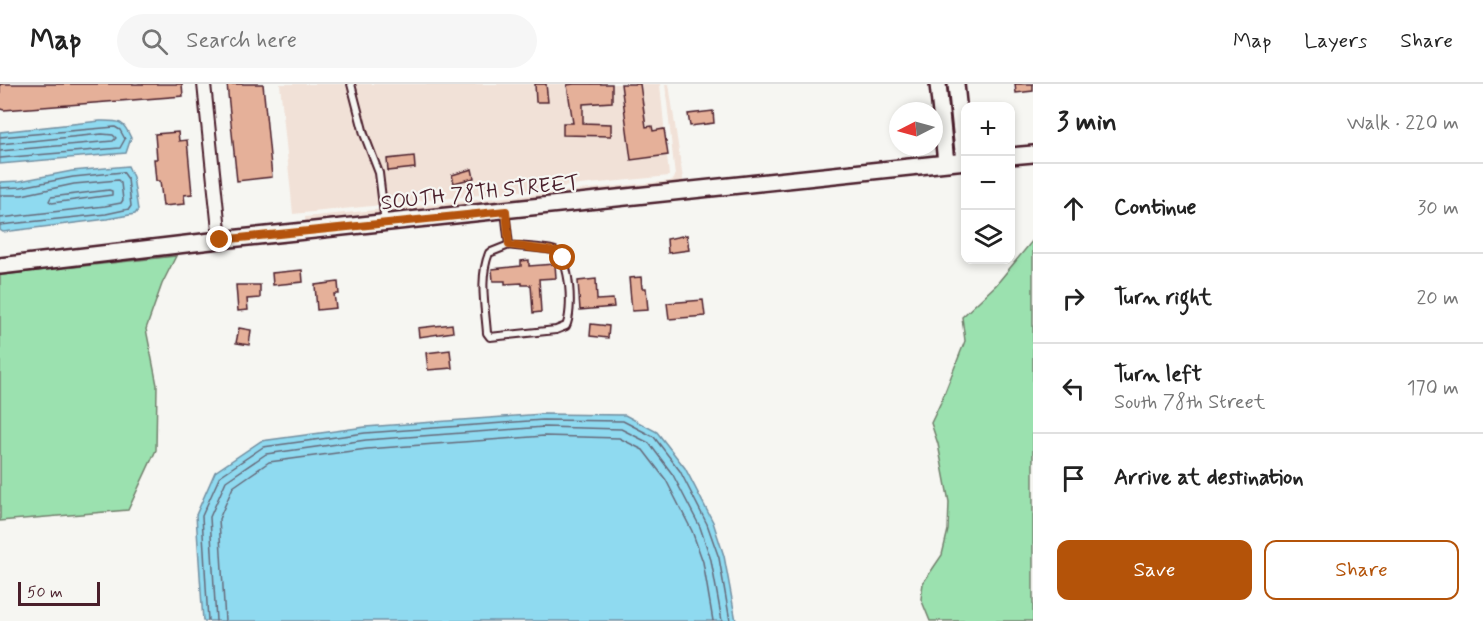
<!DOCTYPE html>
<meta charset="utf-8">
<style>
:root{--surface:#fff;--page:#f6f6f6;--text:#222;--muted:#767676;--line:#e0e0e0;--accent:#b45309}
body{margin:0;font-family:Mynerve,sans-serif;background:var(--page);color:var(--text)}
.controls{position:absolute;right:18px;top:18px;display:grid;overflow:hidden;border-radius:12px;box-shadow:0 3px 9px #0003}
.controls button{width:54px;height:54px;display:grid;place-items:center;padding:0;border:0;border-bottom:2px solid var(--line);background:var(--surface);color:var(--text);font:30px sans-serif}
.compass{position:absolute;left:889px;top:18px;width:54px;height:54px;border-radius:50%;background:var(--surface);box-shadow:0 3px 9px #0003;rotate:264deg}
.scale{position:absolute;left:18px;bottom:15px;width:82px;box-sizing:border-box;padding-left:6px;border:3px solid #4a1f2b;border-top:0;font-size:16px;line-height:21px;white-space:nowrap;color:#4a1f2b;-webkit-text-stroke:4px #f6f6f2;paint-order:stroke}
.stop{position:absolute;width:18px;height:18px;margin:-14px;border:4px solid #b45309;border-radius:50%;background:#fff}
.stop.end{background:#b45309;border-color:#fff;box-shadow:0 2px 6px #0008}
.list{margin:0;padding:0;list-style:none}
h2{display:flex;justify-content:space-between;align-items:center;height:78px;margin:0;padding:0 24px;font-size:26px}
h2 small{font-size:20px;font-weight:400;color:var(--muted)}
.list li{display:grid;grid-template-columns:39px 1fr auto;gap:18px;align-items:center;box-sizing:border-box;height:90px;padding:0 24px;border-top:2px solid var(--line)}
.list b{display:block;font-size:22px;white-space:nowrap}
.list p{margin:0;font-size:20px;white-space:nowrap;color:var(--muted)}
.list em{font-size:20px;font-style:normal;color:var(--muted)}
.actions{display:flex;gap:12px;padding:18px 24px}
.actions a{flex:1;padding:14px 0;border:2px solid var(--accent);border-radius:12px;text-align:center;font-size:21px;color:var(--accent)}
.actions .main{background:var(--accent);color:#fff}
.icon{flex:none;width:33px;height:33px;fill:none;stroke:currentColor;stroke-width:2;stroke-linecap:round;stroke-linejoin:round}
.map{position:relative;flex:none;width:1033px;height:537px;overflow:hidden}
header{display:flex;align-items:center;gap:36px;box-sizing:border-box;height:84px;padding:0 30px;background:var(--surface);border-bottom:2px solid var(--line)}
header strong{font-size:28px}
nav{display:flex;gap:33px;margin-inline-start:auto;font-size:21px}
.search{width:420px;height:54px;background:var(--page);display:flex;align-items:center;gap:15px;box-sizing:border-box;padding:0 21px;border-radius:33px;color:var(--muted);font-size:22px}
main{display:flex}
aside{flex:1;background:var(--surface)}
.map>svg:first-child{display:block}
</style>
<header>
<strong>Map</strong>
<div class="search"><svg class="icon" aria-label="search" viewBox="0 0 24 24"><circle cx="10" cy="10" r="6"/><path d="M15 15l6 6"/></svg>Search here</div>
<nav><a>Map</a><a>Layers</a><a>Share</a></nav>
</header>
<main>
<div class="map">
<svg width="1033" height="537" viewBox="0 0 1033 537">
<rect width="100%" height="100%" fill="#f6f6f2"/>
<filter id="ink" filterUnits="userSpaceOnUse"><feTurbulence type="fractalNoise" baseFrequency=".0167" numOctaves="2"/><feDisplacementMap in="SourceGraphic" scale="12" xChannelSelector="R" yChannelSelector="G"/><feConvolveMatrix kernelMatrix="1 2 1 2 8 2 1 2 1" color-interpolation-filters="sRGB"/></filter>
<g filter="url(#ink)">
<!-- built -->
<path fill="#f1e1d7" d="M280,0H660L669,92L293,130Z
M665,0H669L684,102L306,142L305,133L670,97L674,95L675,92Z"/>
<!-- green -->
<path fill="#9be1af" stroke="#72806d" stroke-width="1.5" d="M1033,156V537H930L921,515L923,499L942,471L948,446L949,418L938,360L931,339L941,318L965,257L962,233L996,201Z
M176,172L162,200L146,245L157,301L156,366L128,426L0,437V191Z"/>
<!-- water -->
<path fill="#8fdaf0" stroke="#738fa1" stroke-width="1.5" d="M100,37C120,37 123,36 131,54L126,69L0,80V48Z
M128,82L133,93L138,126L135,130L107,135L3,148L0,146V98L20,97L72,87Z
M543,330L625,331L657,348L685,384L713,438L724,472L736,537H203L196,431L215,388L261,357L365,343Z"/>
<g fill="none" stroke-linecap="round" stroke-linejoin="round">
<!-- shore -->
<path stroke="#666a7a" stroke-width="1.5" d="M0,53L115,43L120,46L125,55L120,64L0,74
M0,60L102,50L113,51L116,54L113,57L0,67
M0,104L21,103L73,93L123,88L128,95L131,122L129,125L106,130L0,141
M109,106L112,107V111L52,119L49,117L51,113Z
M0,111H22L74,100L118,96L121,99L123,116L121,119L105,122L0,134
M208,537L202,432L220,392L263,363L365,349L543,336L623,337L654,353L680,387L707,440L719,474L730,537
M216,537L210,433L226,397L266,370L366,356L544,343L621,345L649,359L673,391L700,443L711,476L722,537
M225,537L219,435L233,403L269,378L367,365L544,352L619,354L643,366L666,396L692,447L703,478L713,537"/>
</g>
<!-- building -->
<path fill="#e5b099" stroke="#4a1f2b" stroke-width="1.5" d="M0,0H182L183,12L4,26L0,25Z
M227,0H263L272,93L237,97Z
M535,0H546L548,18H536Z
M574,0H612V18L583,20V39L611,40V52L563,51V39H573L567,1Z
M621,0H640L646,43L652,42L653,47L664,45L668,71L631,76Z
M1015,0H1033V7L1016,9Z
M713,27L714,39L690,42L688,30Z
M178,48L179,57L187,56L192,110L184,111L185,120L163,122L160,97H156L154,75H157L155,50Z
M414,72L415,84L388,87L387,75Z
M472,85L474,94L454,99L452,91Z
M687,151L689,166L668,169L667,155Z
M529,176V182L555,180L556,194L539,195L541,228L533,229L531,201H522V199L505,200V197H493L492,185L521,182V177Z
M302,186L303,198L273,201L272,189Z
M641,193L642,204H646L648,226L632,227L629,194Z
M596,195L597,216L613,215L614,223L580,226L578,197Z
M338,198L339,210H334L336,224L317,226L315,201Z
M236,201H260V214L247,215L248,226L238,227Z
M703,216L705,232L669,235L667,219Z
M452,240L453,248L419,253L418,244Z
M591,240L609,242L608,254L590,252Z
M239,244L251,246L249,261L236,259Z
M450,266L452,284L428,286L426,269Z"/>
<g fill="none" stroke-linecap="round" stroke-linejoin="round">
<defs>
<path id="service" d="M351,0L364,50L379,89L385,139
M505,127L509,161
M509,161C519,163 550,164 555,167C571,175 573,228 566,242L556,246L490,253L487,249C485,222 479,194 489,169Z"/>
<path id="minor" d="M204,0L220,156"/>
<path id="tertiary" d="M938,0L946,79
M956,0L964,77
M1010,72L1033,70
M0,182L220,156L966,77"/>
</defs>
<!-- service casing -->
<use href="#service" stroke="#4a1f2b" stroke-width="10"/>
<!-- minor casing -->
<use href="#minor" stroke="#4a1f2b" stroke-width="16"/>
<!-- tertiary casing -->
<use href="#tertiary" stroke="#4a1f2b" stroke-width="20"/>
<!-- service -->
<use href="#service" stroke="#f6f6f2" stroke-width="6"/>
<!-- minor -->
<use href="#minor" stroke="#f6f6f2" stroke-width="12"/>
<!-- tertiary -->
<use href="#tertiary" stroke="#f6f6f2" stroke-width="15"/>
</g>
</g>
<g fill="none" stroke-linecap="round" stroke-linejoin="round" filter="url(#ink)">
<!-- route -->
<path stroke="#b45309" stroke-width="8" d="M220,156L506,127L509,161L555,167L563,174"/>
</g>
<g text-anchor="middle" stroke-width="4.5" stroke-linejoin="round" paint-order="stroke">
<!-- street labels -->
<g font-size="21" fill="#4a1f2b" stroke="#f6f6f2">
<text transform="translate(480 108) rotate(-6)" y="7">SOUTH 78TH STREET</text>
</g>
</g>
</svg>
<div class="controls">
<button>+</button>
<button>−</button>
<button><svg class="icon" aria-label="layers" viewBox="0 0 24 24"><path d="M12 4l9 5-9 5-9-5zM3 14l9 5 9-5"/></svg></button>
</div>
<svg class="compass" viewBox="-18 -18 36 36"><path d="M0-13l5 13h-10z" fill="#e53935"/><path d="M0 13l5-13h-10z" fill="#767676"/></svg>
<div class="scale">50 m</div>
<div class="stop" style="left:563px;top:174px"></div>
<div class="stop end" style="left:220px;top:156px"></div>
</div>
<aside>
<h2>3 min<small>Walk · 220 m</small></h2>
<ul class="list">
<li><svg class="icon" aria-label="ahead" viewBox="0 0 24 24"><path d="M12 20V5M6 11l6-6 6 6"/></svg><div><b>Continue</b></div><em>30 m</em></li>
<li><svg class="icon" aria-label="right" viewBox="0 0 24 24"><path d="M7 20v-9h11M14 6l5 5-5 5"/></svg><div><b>Turn right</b></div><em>20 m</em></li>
<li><svg class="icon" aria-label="left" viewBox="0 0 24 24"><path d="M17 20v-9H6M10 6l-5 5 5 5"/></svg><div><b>Turn left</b><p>South 78th Street</p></div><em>170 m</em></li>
<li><svg class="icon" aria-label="arrive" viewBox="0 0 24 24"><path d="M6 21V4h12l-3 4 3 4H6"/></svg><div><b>Arrive at destination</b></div></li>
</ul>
<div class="actions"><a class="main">Save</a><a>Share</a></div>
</aside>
</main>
